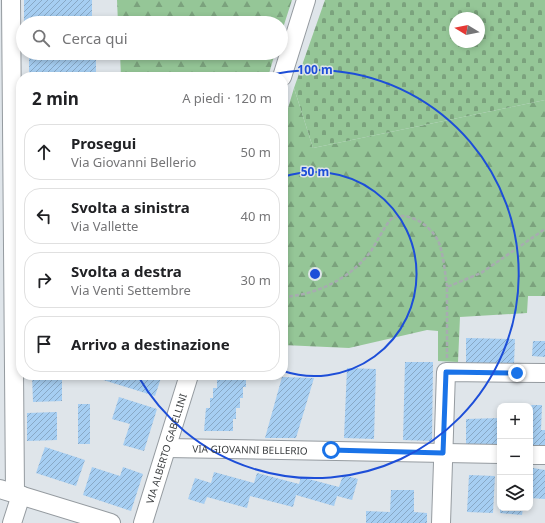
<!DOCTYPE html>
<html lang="it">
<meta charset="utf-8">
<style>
:root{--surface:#fff;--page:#f6f6f6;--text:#202124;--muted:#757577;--line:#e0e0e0}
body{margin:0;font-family:"Noto Sans",sans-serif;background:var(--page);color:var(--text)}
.controls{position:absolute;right:12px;bottom:12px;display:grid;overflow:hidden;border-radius:8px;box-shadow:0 2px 6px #0003}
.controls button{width:36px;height:36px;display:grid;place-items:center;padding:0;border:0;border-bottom:1px solid var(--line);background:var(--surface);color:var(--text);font:20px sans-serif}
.compass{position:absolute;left:449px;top:12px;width:36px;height:36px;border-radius:50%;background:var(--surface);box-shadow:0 2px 6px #0003;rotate:280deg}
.stop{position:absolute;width:12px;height:12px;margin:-9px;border:3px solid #1a73e8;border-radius:50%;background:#fff}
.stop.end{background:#1a73e8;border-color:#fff;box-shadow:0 1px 4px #0008}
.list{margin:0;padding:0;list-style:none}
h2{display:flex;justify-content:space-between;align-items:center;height:52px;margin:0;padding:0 16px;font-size:17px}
h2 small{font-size:13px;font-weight:400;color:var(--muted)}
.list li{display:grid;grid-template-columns:26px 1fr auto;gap:12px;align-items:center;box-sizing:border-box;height:56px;margin:0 8px 8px;padding:0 8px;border:1px solid var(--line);border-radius:16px}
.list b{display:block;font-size:15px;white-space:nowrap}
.list p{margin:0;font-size:13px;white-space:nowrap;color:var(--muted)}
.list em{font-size:13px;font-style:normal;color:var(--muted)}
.icon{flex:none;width:22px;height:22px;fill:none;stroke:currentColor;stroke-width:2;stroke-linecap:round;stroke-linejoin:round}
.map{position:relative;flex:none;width:545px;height:523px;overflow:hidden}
.search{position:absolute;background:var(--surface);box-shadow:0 2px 6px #0003;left:16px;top:16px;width:272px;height:44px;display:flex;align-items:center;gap:10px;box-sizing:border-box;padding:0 14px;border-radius:22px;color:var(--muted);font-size:15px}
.panel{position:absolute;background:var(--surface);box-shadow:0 2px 6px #0003;left:16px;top:72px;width:272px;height:308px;border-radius:16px}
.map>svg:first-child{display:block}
</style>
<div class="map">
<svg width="545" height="523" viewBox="0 0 545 523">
<defs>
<pattern id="forest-firs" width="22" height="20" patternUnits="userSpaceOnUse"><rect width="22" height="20" fill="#95c697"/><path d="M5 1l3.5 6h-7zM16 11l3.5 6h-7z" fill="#7ba27d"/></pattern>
<pattern id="cemetery-stones" width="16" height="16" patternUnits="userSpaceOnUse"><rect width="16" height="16" fill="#95c697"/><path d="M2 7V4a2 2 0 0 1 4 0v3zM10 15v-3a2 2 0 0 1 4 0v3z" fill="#7ba27d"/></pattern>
<pattern id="building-hatch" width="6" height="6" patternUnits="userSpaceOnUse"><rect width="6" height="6" fill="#a6cef2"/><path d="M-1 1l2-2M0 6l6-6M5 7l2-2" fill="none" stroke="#88a8c5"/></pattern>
</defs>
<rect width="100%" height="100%" fill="#dfe5ea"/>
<!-- forest -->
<path fill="url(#forest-firs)" d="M117,0H292L281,34V23H118Z
M120,53H275L268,77H121Z
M294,88L313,148L545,100V296H528L527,313L460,317L458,362L438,361V331L427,330L349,348L283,345V125Z"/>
<!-- cemetery -->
<path fill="url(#cemetery-stones)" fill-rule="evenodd" d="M325,0H545V100L313,148L294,88ZM455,18H479V42H455Z"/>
<!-- building -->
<path fill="url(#building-hatch)" d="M24,0H92V23H24Z
M29,53H96V77H29Z
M466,338L515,339L514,364H466Z
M533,341H545V357L532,356Z
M405,362H433L432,441L403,440Z
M347,368L376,369L374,439L344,438Z
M32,375H62V401L33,402Z
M101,375H162L155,396L100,379Z
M220,375H249V377H246V387H243V398H240V408H236V419H233V431H204L206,408H210V398H213V388H217V377H220Z
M282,377L314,378L296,438H265Z
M119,397L157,409L144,451L123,445L130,424L112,419Z
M78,404H90V444H78Z
M530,405H542L541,430H545V449H530Z
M57,412V440L27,441V413Z
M500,418V449H466V419Z
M45,447L85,460L76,486L36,473Z
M92,467L120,476L123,467L143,474L131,511L83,495Z
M533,468L545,470V499L530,498Z
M214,472L254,483L257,473L299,484L301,477L339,487L343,475L358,479L352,500L337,496L334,506L296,495L293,507L250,496L247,508L207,497L204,504L188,499L195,478L211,483Z
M469,475L495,476L493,513L467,512Z
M391,490H414V512L427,513V523H366V511L390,512Z
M500,508H523L522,515L500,513Z"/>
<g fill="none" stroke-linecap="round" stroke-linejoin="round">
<defs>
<g id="minor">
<path d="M11,0L15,493"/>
<path d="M282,77L306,0"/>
<path id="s1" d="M167,448L500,454"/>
<path d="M530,455H545"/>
<path d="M0,489L111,523"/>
<path d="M12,523L21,495"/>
<path id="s2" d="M143,523L189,375"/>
<path d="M441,523L446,372L545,373"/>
</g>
</defs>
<!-- minor casing -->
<use href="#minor" stroke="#959ba0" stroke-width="20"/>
<!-- path -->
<path stroke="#a7acb0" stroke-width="2.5" stroke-dasharray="4 2" stroke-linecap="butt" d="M283,297C317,295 351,278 371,251C378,240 383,229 391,219C408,209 433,227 439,243C444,257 445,273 447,287
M447,358V287L481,273L545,229"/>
<!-- minor -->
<use href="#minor" stroke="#fff" stroke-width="18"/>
</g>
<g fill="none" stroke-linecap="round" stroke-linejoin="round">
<!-- route -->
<path stroke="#1a73e8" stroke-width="5" d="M331,450L443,453L446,372L517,373"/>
</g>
<!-- distance rings -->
<g fill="none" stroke="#1d4ed8" stroke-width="2">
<path d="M283 177A102 102 0 1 1 283 371"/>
<path d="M262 77A204 204 0 1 1 138 376"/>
</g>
<g text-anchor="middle" stroke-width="3" stroke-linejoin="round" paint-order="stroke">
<!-- street labels -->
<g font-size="10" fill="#3a3d3f" stroke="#dfe5ea">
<text dy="4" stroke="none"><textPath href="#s2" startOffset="78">VIA ALBERTO GABELLINI</textPath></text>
<text dy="4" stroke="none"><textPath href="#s1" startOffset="83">VIA GIOVANNI BELLERIO</textPath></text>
</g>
</g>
<circle cx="315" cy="274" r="6" fill="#1d4ed8" stroke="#dfe5ea" stroke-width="2"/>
<g font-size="12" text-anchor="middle" font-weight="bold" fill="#1d4ed8" stroke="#dfe5ea" stroke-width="3" stroke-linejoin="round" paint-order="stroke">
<text x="315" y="74">100 m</text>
<text x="315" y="176">50 m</text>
</g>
</svg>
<div class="controls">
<button>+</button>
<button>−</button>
<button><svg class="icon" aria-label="layers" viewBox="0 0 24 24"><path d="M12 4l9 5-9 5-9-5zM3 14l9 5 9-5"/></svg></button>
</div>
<svg class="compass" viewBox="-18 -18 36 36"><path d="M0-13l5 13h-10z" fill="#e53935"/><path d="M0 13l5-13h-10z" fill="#757577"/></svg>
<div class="stop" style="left:331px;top:450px"></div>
<div class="stop end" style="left:517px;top:373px"></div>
<div class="search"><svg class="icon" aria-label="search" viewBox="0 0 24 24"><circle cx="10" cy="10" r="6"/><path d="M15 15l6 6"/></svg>Cerca qui</div>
<section class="panel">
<h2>2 min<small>A piedi · 120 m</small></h2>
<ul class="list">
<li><svg class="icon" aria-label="ahead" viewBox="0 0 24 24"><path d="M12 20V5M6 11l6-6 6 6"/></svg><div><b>Prosegui</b><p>Via Giovanni Bellerio</p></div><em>50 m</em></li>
<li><svg class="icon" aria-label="left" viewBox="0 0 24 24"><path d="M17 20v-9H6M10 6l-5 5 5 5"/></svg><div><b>Svolta a sinistra</b><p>Via Vallette</p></div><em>40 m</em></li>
<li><svg class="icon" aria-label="right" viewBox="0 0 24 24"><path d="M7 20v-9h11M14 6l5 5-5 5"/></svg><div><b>Svolta a destra</b><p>Via Venti Settembre</p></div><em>30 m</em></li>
<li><svg class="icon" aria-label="arrive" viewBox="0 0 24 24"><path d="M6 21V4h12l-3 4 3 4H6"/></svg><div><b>Arrivo a destinazione</b></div></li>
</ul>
</section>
</div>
